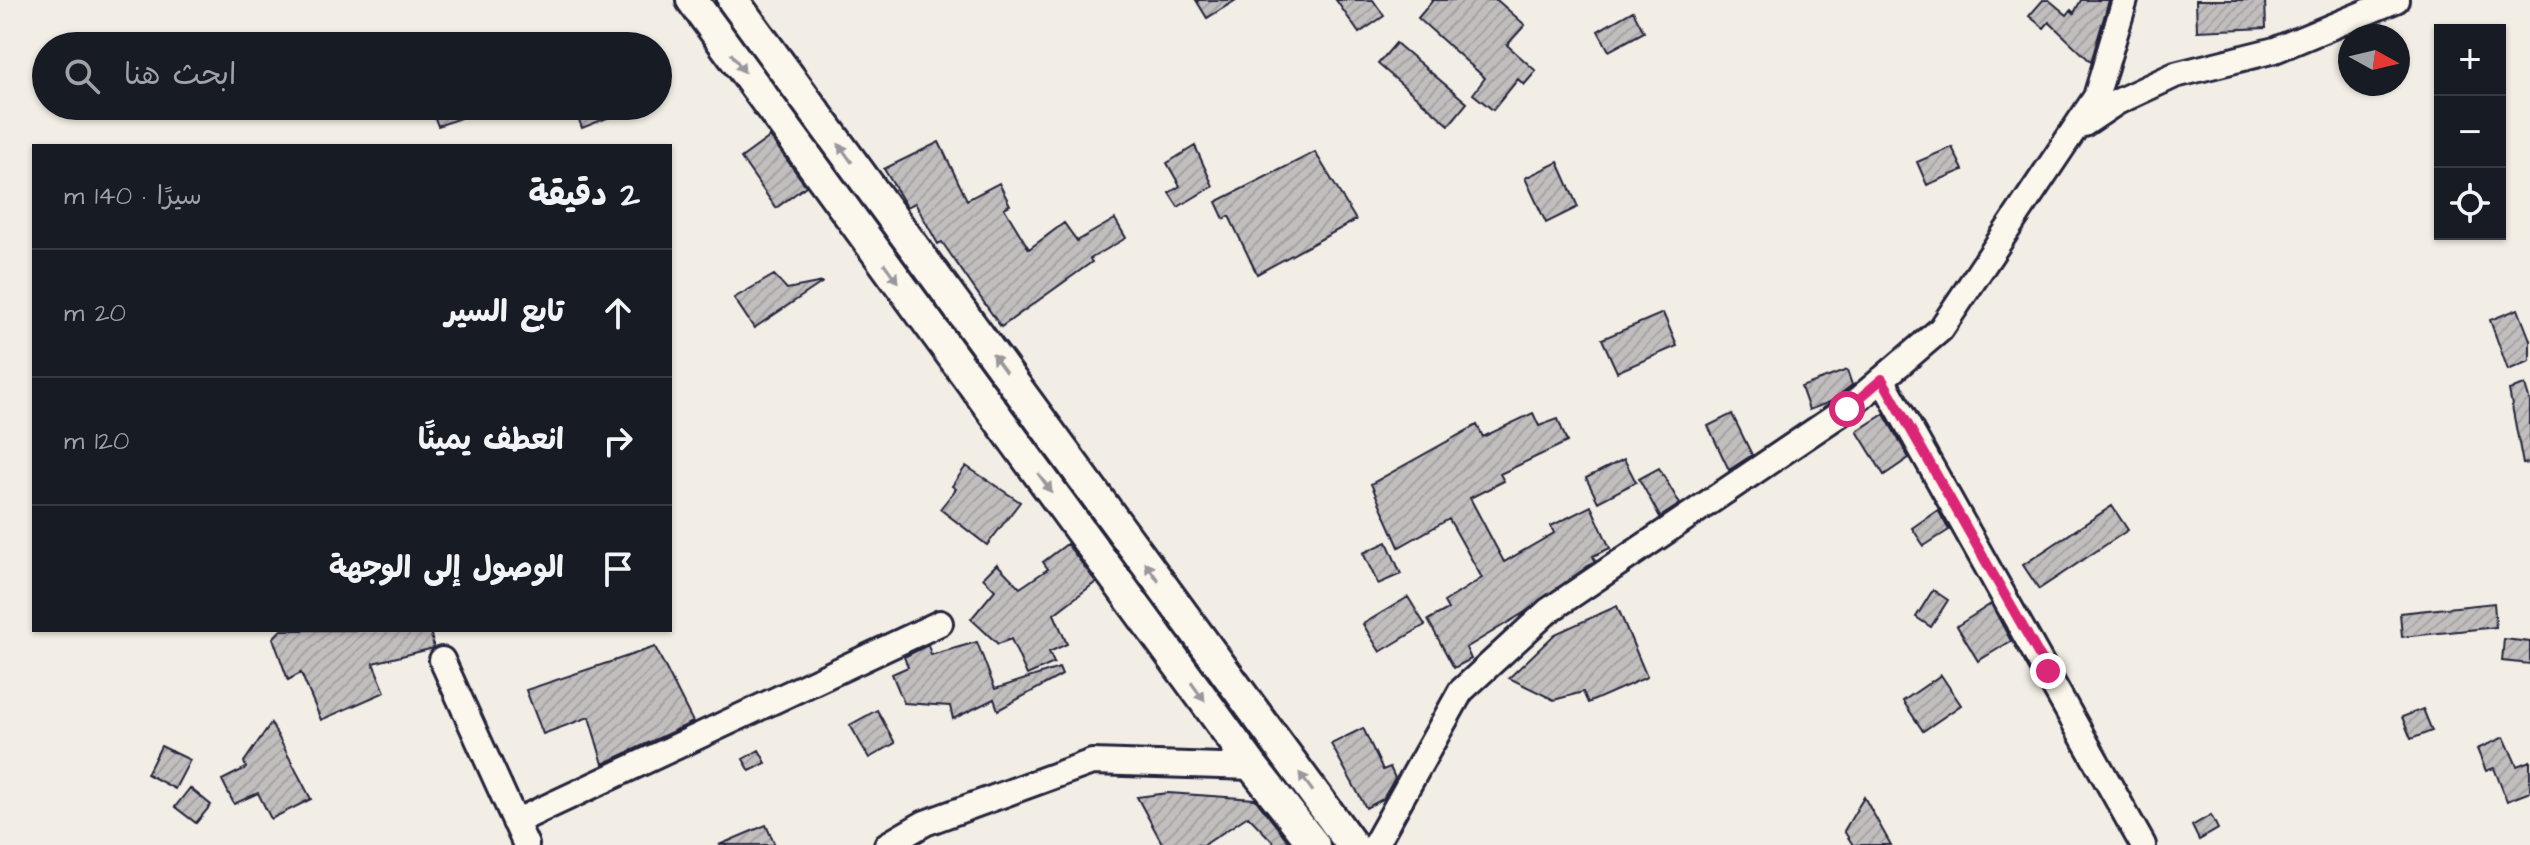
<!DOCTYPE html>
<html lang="ar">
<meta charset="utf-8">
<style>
:root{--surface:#171b24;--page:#20242c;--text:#f1f3f6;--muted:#9ea1a6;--line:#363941}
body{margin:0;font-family:"Architects Daughter","Playpen Sans Arabic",sans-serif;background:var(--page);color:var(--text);direction:rtl}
.controls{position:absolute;right:24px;top:24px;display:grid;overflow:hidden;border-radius:0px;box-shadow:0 2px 6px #0004}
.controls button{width:72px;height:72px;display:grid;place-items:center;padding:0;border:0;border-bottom:2px solid var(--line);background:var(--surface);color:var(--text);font:40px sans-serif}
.compass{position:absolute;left:2338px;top:24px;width:72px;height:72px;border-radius:50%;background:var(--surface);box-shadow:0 2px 6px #0004;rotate:98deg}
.stop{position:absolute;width:24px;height:24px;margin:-18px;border:6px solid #db2777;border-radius:50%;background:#fff}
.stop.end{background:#db2777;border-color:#fff;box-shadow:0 2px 8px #0008}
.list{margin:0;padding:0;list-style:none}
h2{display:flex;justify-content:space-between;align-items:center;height:104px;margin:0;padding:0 32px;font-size:34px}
h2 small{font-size:26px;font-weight:400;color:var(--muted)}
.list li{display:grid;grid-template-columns:52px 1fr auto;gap:24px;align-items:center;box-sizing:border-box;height:128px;padding:0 32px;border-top:2px solid var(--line)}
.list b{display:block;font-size:30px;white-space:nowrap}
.list em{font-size:26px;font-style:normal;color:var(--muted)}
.icon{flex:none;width:44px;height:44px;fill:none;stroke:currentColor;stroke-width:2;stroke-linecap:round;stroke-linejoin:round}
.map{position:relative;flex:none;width:2530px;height:845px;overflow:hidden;direction:ltr}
.search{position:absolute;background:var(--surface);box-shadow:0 2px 6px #0004;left:32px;top:32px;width:640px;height:88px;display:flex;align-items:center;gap:20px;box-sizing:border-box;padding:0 28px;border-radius:44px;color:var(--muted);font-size:30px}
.panel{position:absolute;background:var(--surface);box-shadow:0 2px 6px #0004;left:32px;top:144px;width:640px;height:488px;border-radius:0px;direction:rtl}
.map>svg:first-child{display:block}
</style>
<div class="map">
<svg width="2530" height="845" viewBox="0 0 2530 845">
<defs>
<pattern id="building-hatch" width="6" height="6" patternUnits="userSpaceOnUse" patternTransform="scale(2)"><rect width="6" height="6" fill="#c2bebe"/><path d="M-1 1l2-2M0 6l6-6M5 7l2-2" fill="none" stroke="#a6a3a4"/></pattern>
</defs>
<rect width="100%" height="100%" fill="#f2eee5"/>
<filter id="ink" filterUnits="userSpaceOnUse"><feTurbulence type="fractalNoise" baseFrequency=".0125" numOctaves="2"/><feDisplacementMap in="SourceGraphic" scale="16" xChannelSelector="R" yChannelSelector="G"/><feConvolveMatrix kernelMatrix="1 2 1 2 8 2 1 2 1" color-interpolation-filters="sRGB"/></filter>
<g filter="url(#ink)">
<!-- building -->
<path fill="url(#building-hatch)" stroke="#22223b" stroke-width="2" d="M1196,0H1236L1207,18Z
M1336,0H1373L1384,16L1359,33Z
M1433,0H1497L1525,25L1507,45L1536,71L1524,85L1518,79L1493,110L1473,94L1485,78L1418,18Z
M2043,0H2049L2067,15L2071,10L2074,13L2081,0H2109L2091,62L2049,22L2044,28L2029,16Z
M2196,0H2265L2266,28L2197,31Z
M1633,11L1644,32L1609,51L1598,31Z
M1396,43L1467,103L1449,125L1378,64Z
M430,106H488V108L438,126Z
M574,106H635V107L582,128Z
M770,137L806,186L776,208L741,158Z
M939,142L967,200L999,183L1010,205L1004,208L1029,249L1064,223L1077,241L1115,219L1126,238L1090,259L1092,262L1001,327L942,242L938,244L915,203L907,207L884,169Z
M1195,146L1213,186L1178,207L1169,193L1180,186L1167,163Z
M1952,147L1963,170L1927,185L1917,162Z
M1315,152L1356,220L1257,274L1229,216L1224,219L1216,202Z
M1558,162L1578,207L1546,223L1525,178Z
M774,275L787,289L823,282L754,328L734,298Z
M2518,309L2530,340V361L2508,370L2490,320Z
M1663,313L1677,346L1617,372L1602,339Z
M1847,370L1852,385L1830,402L1809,410L1801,387Z
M2525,385L2530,402V463L2523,464L2509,390Z
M1533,413L1539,426L1558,419L1567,442L1500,474L1504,481L1470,498L1504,562L1554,533L1551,526L1591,506L1610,548L1593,556L1595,561L1525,612L1466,648L1471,659L1454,668L1428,620L1448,609L1444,602L1482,578L1449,519L1399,547L1371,484L1477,425L1483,437Z
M1732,414L1752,455L1729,470L1708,426Z
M1884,414L1909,458L1884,475L1857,431Z
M1624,459L1636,482L1598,502L1586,478Z
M966,466L1020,502L987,545L940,509L956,489L952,486Z
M1659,468L1680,504L1660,517L1639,479Z
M2112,506L2128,530L2039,589L2023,565Z
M1938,510L1949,530L1924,546L1912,528Z
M1387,542L1401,574L1378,584L1363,553Z
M1067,544L1096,582L1054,614L1067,644L1049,652L1054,663L1027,675L1011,639L998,644L971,619L995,590L983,578L997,564L1020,588L1048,569L1043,562Z
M1933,590L1948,600L1931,627L1916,617Z
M1408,597L1425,625L1380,652L1363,624Z
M2494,603L2496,627L2402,637L2400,613Z
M1991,604L2011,641L1978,661L1957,626Z
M1617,606L1647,677L1588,703L1583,692L1554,700L1509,678L1555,634Z
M281,630H430L434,648L373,663L385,692L321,720L301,673L288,680L273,638Z
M2504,639L2530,642V664L2502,661Z
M977,642L995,689L1059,668L1062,675L998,710L994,699L953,719L950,706L904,703L892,674L908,667L904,657L928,645L931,655Z
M655,647L693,722L603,764L589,717L543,734L526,690Z
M1941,675L1961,705L1923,731L1903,701Z
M2423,709L2432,731L2411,739L2402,717Z
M877,710L895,743L869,758L850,725Z
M271,723L311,799L271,819L258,793L234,804L222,780L246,768L244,762Z
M1363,728L1383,770L1390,767L1395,778L1383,799L1366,808L1331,744Z
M2504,737L2517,766L2530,761V792L2507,801L2494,768L2486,771L2477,749Z
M161,746L190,760L175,789L147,774Z
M759,750L766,763L750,771L743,759Z
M190,788L211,805L196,823L175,807Z
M1168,793L1255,799L1291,845H1276L1248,816L1204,845H1163L1137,797Z
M1864,797L1891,845H1853L1844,831Z
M2211,815L2218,829L2199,840L2192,826Z
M766,825L775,845H719Z"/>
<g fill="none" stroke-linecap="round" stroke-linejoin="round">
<defs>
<path id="minor" d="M2084,124L2117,102L2175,75L2275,50L2396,0
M1882,379L2143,845
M442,660L526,845
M515,822L940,623
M887,845L925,823L1092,762L1253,767
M1375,845L1461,691L1548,611L1847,409L1941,329L2096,97L2125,0"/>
<path id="major" d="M692,0L1253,767L1314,845
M733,0L1352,845"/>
</defs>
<!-- minor casing -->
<use href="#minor" stroke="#22223b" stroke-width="30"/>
<!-- major casing -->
<use href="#major" stroke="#22223b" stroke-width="36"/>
<!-- minor -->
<use href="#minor" stroke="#fbf7ec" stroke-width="24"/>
<!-- major -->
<use href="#major" stroke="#fbf7ec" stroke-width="30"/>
</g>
<!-- one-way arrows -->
<defs><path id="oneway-solid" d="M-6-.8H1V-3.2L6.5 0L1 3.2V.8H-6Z" transform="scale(2)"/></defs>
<g fill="#99979c">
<use href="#oneway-solid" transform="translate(738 63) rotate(54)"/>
<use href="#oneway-solid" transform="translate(845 153) rotate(-126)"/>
<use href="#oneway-solid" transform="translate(891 273) rotate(54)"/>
<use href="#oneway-solid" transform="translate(999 363) rotate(-126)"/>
<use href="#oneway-solid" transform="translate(1045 483) rotate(54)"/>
<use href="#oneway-solid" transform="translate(1152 572) rotate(-126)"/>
<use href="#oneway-solid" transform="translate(1198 692) rotate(54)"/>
<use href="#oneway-solid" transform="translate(1306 782) rotate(-126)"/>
</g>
</g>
<g fill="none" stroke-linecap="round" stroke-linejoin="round" filter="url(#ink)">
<!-- route -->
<path stroke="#db2777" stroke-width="10" d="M1847,409L1882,379L2048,671"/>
</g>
</svg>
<div class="controls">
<button>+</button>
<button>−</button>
<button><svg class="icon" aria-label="locate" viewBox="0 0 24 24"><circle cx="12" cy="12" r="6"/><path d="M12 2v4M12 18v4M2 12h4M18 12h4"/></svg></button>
</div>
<svg class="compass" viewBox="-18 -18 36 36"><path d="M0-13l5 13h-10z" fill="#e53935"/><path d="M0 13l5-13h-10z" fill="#9ea1a6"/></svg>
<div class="stop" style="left:1847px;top:409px"></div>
<div class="stop end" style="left:2048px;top:671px"></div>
<div class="search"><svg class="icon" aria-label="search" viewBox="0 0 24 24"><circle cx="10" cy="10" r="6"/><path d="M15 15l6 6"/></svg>ابحث هنا</div>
<section class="panel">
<h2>2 دقيقة<small>سيرًا · 140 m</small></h2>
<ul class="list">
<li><svg class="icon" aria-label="ahead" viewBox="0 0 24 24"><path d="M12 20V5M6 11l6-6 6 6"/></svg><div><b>تابع السير</b></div><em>20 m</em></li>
<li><svg class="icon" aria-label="right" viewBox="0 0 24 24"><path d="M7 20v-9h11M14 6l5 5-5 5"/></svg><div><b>انعطف يمينًا</b></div><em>120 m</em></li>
<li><svg class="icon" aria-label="arrive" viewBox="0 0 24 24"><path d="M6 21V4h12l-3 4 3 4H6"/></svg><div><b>الوصول إلى الوجهة</b></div></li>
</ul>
</section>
</div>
